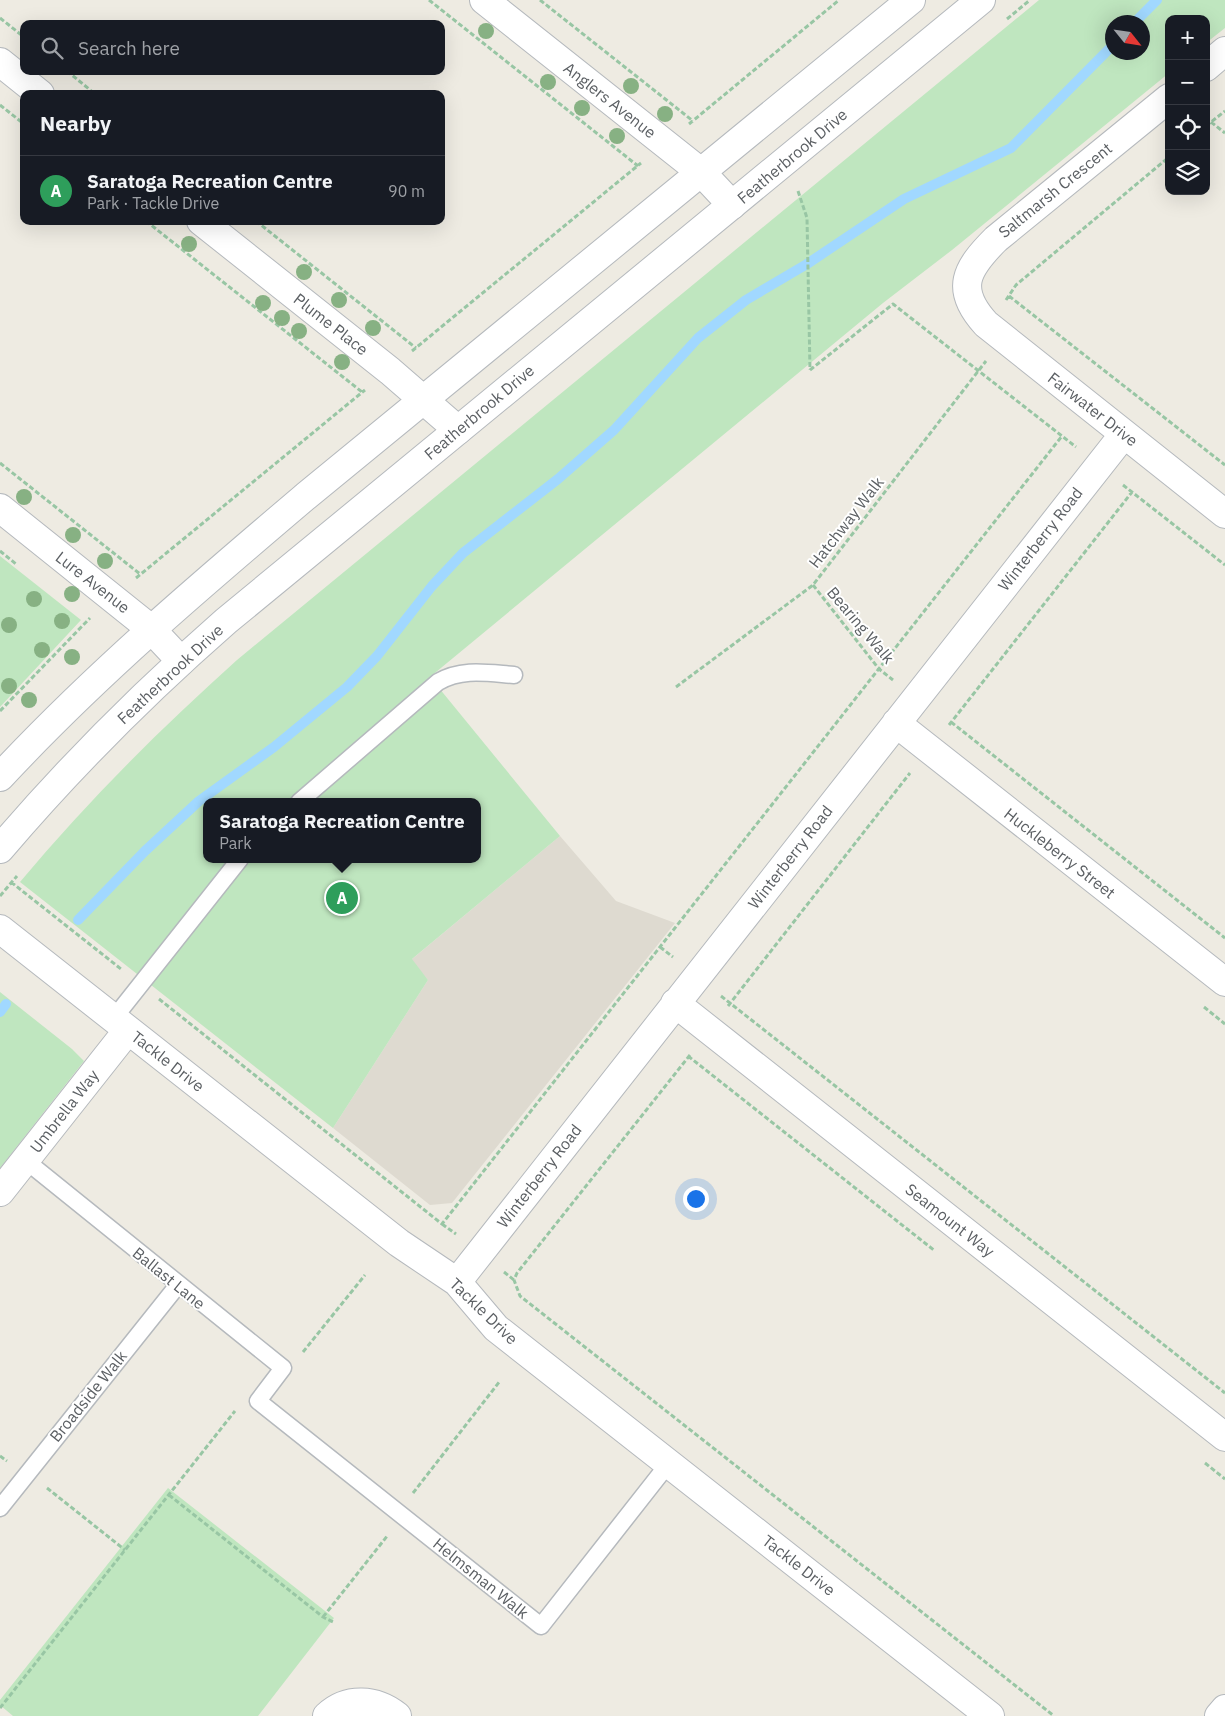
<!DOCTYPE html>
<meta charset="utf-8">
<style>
:root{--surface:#171b24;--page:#20242c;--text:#f1f3f6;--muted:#9ea1a6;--line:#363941;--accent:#d93025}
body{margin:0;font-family:"IBM Plex Sans",sans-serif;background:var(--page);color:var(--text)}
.controls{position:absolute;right:15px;top:15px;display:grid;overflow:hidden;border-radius:10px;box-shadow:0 5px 20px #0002}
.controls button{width:45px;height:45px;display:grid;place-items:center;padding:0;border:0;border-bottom:1px solid var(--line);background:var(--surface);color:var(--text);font:25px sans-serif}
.compass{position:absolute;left:1105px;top:15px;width:45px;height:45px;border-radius:50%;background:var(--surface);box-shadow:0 5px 20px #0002;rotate:120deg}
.you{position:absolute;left:695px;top:1198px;width:18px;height:18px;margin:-12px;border:4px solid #fff;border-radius:50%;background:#1a73e8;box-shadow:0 0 0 8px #1a73e833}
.badge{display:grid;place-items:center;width:32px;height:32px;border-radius:50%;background:var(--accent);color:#fff;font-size:16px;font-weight:700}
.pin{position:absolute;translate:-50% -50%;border:2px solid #fff;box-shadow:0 1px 5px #0006}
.popup{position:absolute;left:203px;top:798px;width:278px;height:65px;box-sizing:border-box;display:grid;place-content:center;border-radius:10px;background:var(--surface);filter:drop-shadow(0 1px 4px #0005);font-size:16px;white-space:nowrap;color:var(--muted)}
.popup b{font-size:19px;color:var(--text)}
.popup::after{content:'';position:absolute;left:50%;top:100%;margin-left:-10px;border:10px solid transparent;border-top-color:var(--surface)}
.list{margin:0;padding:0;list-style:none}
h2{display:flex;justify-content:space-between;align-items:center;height:65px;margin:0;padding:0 20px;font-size:21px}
h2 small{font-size:16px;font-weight:400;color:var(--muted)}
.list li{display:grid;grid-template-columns:32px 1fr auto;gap:15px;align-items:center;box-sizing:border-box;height:70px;padding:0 20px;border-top:1px solid var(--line)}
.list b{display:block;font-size:19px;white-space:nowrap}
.list p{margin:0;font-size:16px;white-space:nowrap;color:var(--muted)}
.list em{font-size:16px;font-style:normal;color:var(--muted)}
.icon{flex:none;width:28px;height:28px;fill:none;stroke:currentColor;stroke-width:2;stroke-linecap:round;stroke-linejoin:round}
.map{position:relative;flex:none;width:1225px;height:1716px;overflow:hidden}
.search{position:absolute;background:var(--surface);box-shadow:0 5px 20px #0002;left:20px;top:20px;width:425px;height:55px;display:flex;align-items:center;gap:12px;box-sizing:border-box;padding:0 18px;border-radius:10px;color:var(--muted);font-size:19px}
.panel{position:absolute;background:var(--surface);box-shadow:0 5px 20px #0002;left:20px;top:90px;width:425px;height:135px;border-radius:10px}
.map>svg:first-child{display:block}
</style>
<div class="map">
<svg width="1225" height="1716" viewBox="0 0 1225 1716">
<rect width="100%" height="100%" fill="#eeebe2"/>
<!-- education -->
<path fill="#dedad0" d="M560,836L616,901L675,923L452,1203L430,1205L333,1128L428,980L411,960Z"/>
<!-- green -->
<path fill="#bfe6bf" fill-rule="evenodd" d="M1039,0H1225V28L1206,43V19H1169V73L952,250L883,303L430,677L560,836L412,959L428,980L333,1128L20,882C87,802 160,729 237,660ZM1112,22H1142V52H1112ZM207,802H477V859H207Z
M0,556L81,620L0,707Z
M0,992L72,1049L84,1061L0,1168Z
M168,1488L334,1618L258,1716H13L0,1705V1700Z"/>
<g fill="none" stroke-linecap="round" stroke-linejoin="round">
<!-- stream -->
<path stroke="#a1d8ff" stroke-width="10" d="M1135,22L1157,0
M78,920L145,851L199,801L274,747L347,687L377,656L432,586L463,553L558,479L614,430L698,338L746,300L807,264L904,199L1011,148L1112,46
M0,1012L6,1004"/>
<defs>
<path id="service" d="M299,802L438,682C462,668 487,673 514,675
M114,1018L240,859
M25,1160L283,1368L258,1401L541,1626L669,1463
M0,1508L178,1285"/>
<path id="minor" d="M484,0L702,173L732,205
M0,62L40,94
M1206,67L1225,51
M1169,98L996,239C966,269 954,289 986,324L1225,514
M201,221L390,371L458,430
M0,508L151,629L181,661
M896,723L1225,982
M0,929L399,1243L457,1282L496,1328L990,1716
M675,1003L1225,1437
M0,1192L128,1030
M457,1282L1124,434
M327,1716C347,1697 376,1699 397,1716
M1219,1716L1225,1709"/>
<path id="tertiary" d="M0,777C95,675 200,586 306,496L911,0
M0,849C69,768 146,691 226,621L981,0"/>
</defs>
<!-- service casing -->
<use href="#service" stroke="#b5b9bd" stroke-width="19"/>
<!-- minor casing -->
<use href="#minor" stroke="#b5b9bd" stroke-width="30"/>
<!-- tertiary casing -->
<use href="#tertiary" stroke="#b5b9bd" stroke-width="30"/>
<!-- path -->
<path stroke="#98c6a4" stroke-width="3" stroke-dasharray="5 2.5" stroke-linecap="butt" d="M429,0L638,166
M540,0L693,121
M0,18L24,37
M1007,19L1030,0
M67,71L95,94
M0,105L24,124
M1211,122L1225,133
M689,124L839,0
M1206,126L1225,111
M798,191L807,218L810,370
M146,221L362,392
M256,221L416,348
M1009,296L1225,465
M1006,300L1016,285L1169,157
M412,351L641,163
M810,370L893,304L1076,447
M0,463L140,574
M1123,485L1225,565
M0,551L16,564
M136,578L365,390
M813,585L879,669L893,680
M676,687L813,585L986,361
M0,711L90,618
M951,722L1225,938
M949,725L1132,492
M11,882L121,969
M0,896L17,876
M660,947L673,957
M721,996L1225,1393
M159,999L442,1224L1062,436
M728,1006L910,773
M1204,1007L1225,1024
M690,1055L517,1273L514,1280L520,1296L1054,1716
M688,1056L935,1251
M442,1224L456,1234
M504,1272L514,1280
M303,1352L365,1275
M0,1456L7,1461
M1205,1463L1225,1479
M47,1488L125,1550
M413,1493L500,1381
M169,1495L323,1617L335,1623
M323,1617L388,1535
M0,1708L235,1411"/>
<!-- service -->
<use href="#service" stroke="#fff" stroke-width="16"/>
<!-- minor -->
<use href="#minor" stroke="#fff" stroke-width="28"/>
<!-- tertiary -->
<use href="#tertiary" stroke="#fff" stroke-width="28"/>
</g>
<!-- trees -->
<g fill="#87b183">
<circle cx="486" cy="31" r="8"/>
<circle cx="548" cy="82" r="8"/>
<circle cx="631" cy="86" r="8"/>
<circle cx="582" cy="108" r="8"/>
<circle cx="665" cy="114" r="8"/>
<circle cx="617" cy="136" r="8"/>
<circle cx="189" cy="244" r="8"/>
<circle cx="304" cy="272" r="8"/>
<circle cx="339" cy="300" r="8"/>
<circle cx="263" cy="303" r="8"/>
<circle cx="282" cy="318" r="8"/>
<circle cx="373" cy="328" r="8"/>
<circle cx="299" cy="331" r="8"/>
<circle cx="342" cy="362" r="8"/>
<circle cx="24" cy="497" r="8"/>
<circle cx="73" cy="535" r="8"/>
<circle cx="105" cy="561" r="8"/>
<circle cx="72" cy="594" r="8"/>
<circle cx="34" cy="599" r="8"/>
<circle cx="62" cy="621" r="8"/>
<circle cx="9" cy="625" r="8"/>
<circle cx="42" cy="650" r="8"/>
<circle cx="72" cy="657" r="8"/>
<circle cx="9" cy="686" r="8"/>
<circle cx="29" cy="700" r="8"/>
</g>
<g text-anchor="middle" stroke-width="4" stroke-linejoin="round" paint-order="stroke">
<!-- street labels -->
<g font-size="16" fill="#5b5f63" stroke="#fff">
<text transform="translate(610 100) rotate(38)" y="6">Anglers Avenue</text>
<text transform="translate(792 156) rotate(-40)" y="6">Featherbrook Drive</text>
<text transform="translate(1055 190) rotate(-39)" y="6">Saltmarsh Crescent</text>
<text transform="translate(331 324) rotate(38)" y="6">Plume Place</text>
<text transform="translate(1093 409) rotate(38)" y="6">Fairwater Drive</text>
<text transform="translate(479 412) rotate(-40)" y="6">Featherbrook Drive</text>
<text transform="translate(846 522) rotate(-52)" y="6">Hatchway Walk</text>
<text transform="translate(1040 539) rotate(-52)" y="6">Winterberry Road</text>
<text transform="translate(93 582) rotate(38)" y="6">Lure Avenue</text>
<text transform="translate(861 625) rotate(50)" y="6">Bearing Walk</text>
<text transform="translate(170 674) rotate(-43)" y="6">Featherbrook Drive</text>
<text transform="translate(1060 853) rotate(38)" y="6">Huckleberry Street</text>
<text transform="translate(790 857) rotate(-52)" y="6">Winterberry Road</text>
<text transform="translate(168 1061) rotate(38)" y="6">Tackle Drive</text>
<text transform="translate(64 1111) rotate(-52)" y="6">Umbrella Way</text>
<text transform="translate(539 1176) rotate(-52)" y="6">Winterberry Road</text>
<text transform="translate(950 1220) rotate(38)" y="6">Seamount Way</text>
<text transform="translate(169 1278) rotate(39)" y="6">Ballast Lane</text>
<text transform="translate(484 1311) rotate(44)" y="6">Tackle Drive</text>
<text transform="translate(88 1396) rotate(-51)" y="6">Broadside Walk</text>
<text transform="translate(799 1565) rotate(38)" y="6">Tackle Drive</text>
<text transform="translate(481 1578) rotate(39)" y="6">Helmsman Walk</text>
</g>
</g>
</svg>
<div class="controls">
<button>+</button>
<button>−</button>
<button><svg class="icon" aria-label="locate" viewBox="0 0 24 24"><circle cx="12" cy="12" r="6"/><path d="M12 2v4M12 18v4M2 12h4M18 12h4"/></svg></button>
<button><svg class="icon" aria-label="layers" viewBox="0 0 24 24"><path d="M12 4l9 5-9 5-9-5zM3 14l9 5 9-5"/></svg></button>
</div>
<svg class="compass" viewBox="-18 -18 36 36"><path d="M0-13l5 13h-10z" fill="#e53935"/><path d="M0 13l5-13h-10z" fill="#9ea1a6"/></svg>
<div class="you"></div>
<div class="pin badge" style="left:342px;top:898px;background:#2e9e5b">A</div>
<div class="popup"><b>Saratoga Recreation Centre</b>Park</div>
<div class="search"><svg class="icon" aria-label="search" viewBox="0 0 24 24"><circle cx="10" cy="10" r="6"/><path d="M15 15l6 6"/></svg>Search here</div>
<section class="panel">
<h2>Nearby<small></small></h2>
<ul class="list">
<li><span class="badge" style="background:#2e9e5b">A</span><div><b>Saratoga Recreation Centre</b><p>Park · Tackle Drive</p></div><em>90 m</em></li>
</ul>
</section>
</div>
